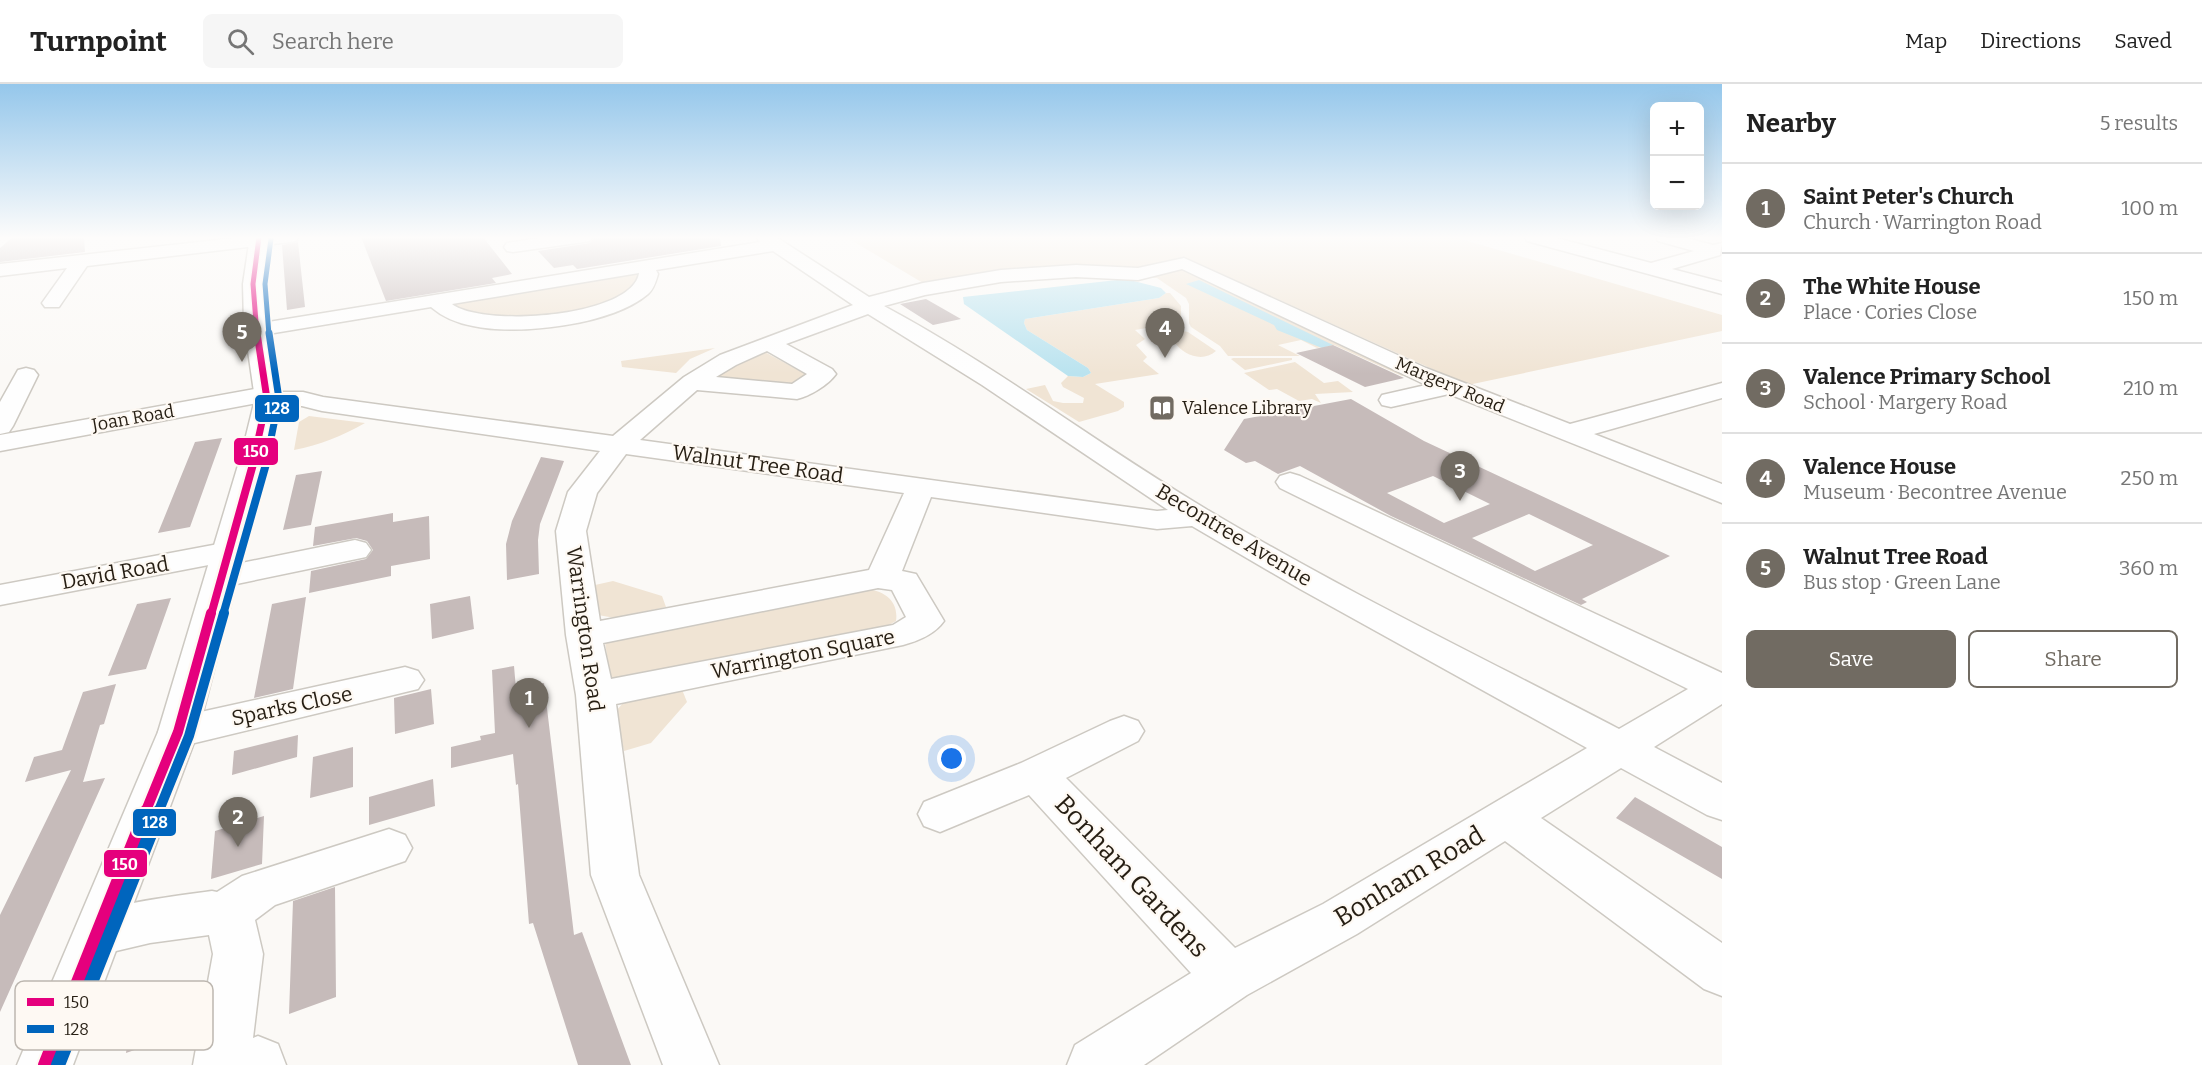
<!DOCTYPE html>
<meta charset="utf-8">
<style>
:root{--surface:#fff;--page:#f6f6f6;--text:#222;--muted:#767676;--line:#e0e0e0;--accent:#716b62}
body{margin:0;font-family:Bitter,serif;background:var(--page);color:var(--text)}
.controls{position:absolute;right:18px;top:18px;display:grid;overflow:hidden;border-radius:9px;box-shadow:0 6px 24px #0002}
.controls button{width:54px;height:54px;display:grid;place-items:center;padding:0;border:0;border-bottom:2px solid var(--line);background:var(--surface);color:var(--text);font:30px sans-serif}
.you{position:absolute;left:952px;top:675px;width:21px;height:21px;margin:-15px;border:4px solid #fff;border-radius:50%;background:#1a73e8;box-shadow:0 0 0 9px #1a73e833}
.badge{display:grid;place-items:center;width:39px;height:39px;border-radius:50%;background:var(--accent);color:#fff;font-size:20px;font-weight:700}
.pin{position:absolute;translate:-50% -50px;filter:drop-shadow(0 2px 3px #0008)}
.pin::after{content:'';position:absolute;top:32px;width:21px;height:18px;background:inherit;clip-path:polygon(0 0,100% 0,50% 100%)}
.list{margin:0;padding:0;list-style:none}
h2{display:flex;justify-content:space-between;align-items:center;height:78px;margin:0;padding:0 24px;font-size:26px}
h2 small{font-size:20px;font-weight:400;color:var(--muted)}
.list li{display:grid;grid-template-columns:39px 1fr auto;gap:18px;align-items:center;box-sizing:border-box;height:90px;padding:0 24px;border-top:2px solid var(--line)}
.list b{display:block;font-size:22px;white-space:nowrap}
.list p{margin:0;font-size:20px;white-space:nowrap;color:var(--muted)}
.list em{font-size:20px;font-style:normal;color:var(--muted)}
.actions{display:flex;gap:12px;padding:18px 24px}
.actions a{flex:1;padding:14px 0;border:2px solid var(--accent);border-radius:9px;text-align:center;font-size:21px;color:var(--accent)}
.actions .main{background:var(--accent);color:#fff}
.icon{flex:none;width:33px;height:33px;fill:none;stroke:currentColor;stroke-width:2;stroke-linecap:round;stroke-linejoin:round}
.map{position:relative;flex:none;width:1722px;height:981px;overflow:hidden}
header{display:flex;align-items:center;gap:36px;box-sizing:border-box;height:84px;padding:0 30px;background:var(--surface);border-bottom:2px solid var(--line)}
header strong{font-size:28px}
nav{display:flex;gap:33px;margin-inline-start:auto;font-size:21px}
.search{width:420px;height:54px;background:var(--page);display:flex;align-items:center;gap:15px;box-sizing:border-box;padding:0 21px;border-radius:9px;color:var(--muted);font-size:22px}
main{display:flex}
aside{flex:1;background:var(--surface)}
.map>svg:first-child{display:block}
</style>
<header>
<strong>Turnpoint</strong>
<div class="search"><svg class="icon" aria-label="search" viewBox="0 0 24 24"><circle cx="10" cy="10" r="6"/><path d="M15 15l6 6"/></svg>Search here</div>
<nav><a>Map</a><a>Directions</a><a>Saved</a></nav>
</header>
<main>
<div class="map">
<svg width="1722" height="981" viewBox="0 0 1722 981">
<rect width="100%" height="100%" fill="#fbf9f6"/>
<!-- green -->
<path fill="#f0e4d4" d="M846,153H1454L1722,231V247L1468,301L1212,186L1198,188L1414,289L1402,292L1334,261L1317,264L1301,256L1278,261L1300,272H1228L1220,262L1191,243L1189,239V220L1186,214L1157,194L1110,191L1027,196L946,205L923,199Z
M645,182L649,190L607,224L499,240L440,222Z
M1166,209H1170L1181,222V238L1135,246L1145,255L1136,261L1147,273L1143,277L1159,290L1095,300L1124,318V323L1118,327L1079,338L1026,305L1045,301L1053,317L1063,319H1083L1084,314L1063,303L1061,299L1068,292L1083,293L1091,289L1088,284L1027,246L1024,239L1025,235L1159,214Z
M1177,246L1188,248L1216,267C1202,279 1184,271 1174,258V248Z
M715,264L690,275L676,289L622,283L621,277Z
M761,266L809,292L788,304L704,295Z
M1233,274H1292V276L1245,286L1231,275Z
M1295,278L1324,299L1338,297L1353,308L1315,310L1321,319L1312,315L1299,317L1277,305L1269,306L1244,289Z
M309,332L365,339C342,352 320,361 294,366L299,338Z
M613,497L662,512L666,523L615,534L598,531L595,501Z
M865,505C884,506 899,517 896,537L887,542L616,597L610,592L605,558Z
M681,603L687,618L651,659L624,667L615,628L624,618Z"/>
<!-- water -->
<path fill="#bae3ef" d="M1126,195L1161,204L1166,209L1159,214L1025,235L1024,239L1027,246L1088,284L1091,289L1083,293L1068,292L964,220L963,213Z
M1199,196L1333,261L1322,264L1277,246L1274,241L1186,200Z"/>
<!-- building -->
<path fill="#c6bbba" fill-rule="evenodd" d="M13,153H84L85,168L0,178V164Z
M361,153H483L512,190L492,194L496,199L386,217Z
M594,153H720L721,162L577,185L573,181L554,184L538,167L590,159Z
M298,158L305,223L287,226L282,161Z
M926,215L961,235L933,241L900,220Z
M1333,261L1404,294L1365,303L1296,269Z
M1351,315L1424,357L1670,472L1582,515L1587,518L1581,521L1391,432L1300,382L1278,390L1255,377L1246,379L1224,366L1244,335ZM1433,392L1490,420L1444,439L1387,409ZM1529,430L1593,461L1535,487L1472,454Z
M222,354L190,443L158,449L195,358Z
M541,373L564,377L540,440L538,456L539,490L507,496L506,460L512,437Z
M322,387L311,441L283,446L296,391Z
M393,429V438L429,432L430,475L391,482V492L309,509L311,487L366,475L373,466L367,457L356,454L313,462L315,443Z
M470,512L474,545L432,555L430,520Z
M306,513L293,605L254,614L272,520Z
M171,514L146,585L108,592L137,520Z
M514,582L516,605L544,599L574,851L582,848L631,981H578L533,839L529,840L518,700L516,701L513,670L451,684V663L481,656L480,652L495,649L492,586Z
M116,600L104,640L100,641L83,698L105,694L0,928V831L71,686L25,698L34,673L62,666L83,608Z
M431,605L434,640L395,650L394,614Z
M298,651L297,673L232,691L234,667Z
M353,663V703L310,714L313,673Z
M433,695L435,722L369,741V713Z
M1635,713L1722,763V795L1616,734Z
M264,732L262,780L211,795L215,747Z
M335,803L336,913L289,930L293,817Z
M202,902L197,944L126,969L132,927Z"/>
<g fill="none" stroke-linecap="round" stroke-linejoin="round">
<defs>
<path id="minor" d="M244,153H298L296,157L290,158L87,182L59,223H45L42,219L67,184L0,192V180Z
M547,153H592L590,157L584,158L513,168L507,167L504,163L507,159Z
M756,153H776L869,213L923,199L1001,186L1076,181L1138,184L1184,174L1426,284L1570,340L1722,299V314L1594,350L1722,400V419L1449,310L1391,323L1382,321L1379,316L1382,311L1426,301L1182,185L1138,196L1076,193L1001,198L925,211L884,222C996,282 1097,360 1206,425C1340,505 1481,573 1619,645L1688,605L1280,404L1276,398L1280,392L1290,389L1300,392L1722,589V620L1654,663L1722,699V736L1707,731L1621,684L1541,734L1722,859V912L1704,905L1505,757L1357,850L1247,911L1144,981H1067L1075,961L1191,889L1029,711L940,748L924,742L918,730L924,718L1021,679L1110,637L1124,632L1138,637L1144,647L1138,657L1066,694L1235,864L1323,820L1587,664L1300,505L1192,442L1157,445L931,413L902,487L916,490L944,537C935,550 918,557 903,561L616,620L639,791L719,981H663L591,791L576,611L566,551L556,447L568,408L600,367L322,327L302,322H267L257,319L0,367V351L266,303L277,308H303L323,313L613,352L684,293L720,271L853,221L773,167L656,186L658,190C656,197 654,205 648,210C612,241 518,252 473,242C457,239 444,234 431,223L256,252L248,251L245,246L248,241L256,240L760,158ZM639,189C633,233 483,244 452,220ZM868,230L982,301L1168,426L1157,427L640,356L697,306L797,315C810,312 828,301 836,290L832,285L786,260ZM767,267L807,290L792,300L716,293L736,281ZM626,370L904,409L869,486L600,537L586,447L597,409ZM878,504L892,506L906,533L893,541L611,595L603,559Z
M1525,153H1553L1651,179L1694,167L1658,157L1656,153H1683L1713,161L1722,159L1720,171L1672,185L1722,198V210L1527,157Z
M26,284L34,286L38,291L13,342L9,348L0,350V318L18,286Z
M355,456L366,459L371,466L366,473L222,503L210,500L205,493L210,486L222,483Z
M229,458L240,461L245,468L240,475L0,521V501Z
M405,583L418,587L424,596L418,605L178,663L164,658L158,648L164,638L178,633Z
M389,745L405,751L412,764L405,777L275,821L255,836L263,870L253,954L258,952L278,960L286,981H193L213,870L209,851L150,859L99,871L81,865L74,849L81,833C123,818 168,813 212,807L217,808L242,792Z"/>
<path id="major" d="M250,153H268L263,200L266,239L279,315L270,368L198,648L73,981H17L158,648L242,368L255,315L244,239L243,200Z"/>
</defs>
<!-- minor casing -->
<use href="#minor" stroke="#cdc9c2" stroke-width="3"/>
<!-- major casing -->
<use href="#major" stroke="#cdc9c2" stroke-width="3"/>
<!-- minor -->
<use href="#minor" fill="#fefefe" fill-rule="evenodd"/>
<!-- major -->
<use href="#major" fill="#fefefe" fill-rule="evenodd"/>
<defs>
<path id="bus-1-far4" d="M257,251L253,200L259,153"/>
<path id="bus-1-far3" d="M254,374L267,315L257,249"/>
<path id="bus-1-far2" d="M211,531L255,373"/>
<path id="bus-1-far1" d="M145,729L178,648L211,529"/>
<path id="bus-1" d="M45,981L146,728"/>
<path id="bus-2-far4" d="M269,251L265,200L271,155"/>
<path id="bus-2-far3" d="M267,374L279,315L269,249"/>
<path id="bus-2-far2" d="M223,531L268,373"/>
<path id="bus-2-far1" d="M158,729L189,652L224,529"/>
<path id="bus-2" d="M58,981L159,728"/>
</defs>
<!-- bus-1-far4 casing -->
<use href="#bus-1-far4" stroke="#fef9f3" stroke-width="8"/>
<!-- bus-1-far3 casing -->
<use href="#bus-1-far3" stroke="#fef9f3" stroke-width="10"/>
<!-- bus-1-far2 casing -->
<use href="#bus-1-far2" stroke="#fef9f3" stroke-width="13"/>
<!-- bus-1-far1 casing -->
<use href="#bus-1-far1" stroke="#fef9f3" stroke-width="15"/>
<!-- bus-1 casing -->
<use href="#bus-1" stroke="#fef9f3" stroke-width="18"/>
<!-- bus-2-far4 casing -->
<use href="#bus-2-far4" stroke="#fef9f3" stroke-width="8"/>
<!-- bus-2-far3 casing -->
<use href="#bus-2-far3" stroke="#fef9f3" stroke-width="10"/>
<!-- bus-2-far2 casing -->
<use href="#bus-2-far2" stroke="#fef9f3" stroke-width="13"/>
<!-- bus-2-far1 casing -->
<use href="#bus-2-far1" stroke="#fef9f3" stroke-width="15"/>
<!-- bus-2 casing -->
<use href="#bus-2" stroke="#fef9f3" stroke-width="18"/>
<!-- bus-1-far4 -->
<use href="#bus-1-far4" stroke="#e5007d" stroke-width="5"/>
<!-- bus-1-far3 -->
<use href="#bus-1-far3" stroke="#e5007d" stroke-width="7"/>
<!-- bus-1-far2 -->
<use href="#bus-1-far2" stroke="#e5007d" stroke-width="8"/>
<!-- bus-1-far1 -->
<use href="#bus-1-far1" stroke="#e5007d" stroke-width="10"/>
<!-- bus-1 -->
<use href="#bus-1" stroke="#e5007d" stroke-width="14"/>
<!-- bus-2-far4 -->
<use href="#bus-2-far4" stroke="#0065bd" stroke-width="5"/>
<!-- bus-2-far3 -->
<use href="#bus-2-far3" stroke="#0065bd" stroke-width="7"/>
<!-- bus-2-far2 -->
<use href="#bus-2-far2" stroke="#0065bd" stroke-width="8"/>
<!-- bus-2-far1 -->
<use href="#bus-2-far1" stroke="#0065bd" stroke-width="10"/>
<!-- bus-2 -->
<use href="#bus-2" stroke="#0065bd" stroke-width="14"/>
</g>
<!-- sky -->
<linearGradient id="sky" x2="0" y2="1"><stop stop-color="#95c7eb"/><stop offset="0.53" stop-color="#fdfcfb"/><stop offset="1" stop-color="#fdfcfb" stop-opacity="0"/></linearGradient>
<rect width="1722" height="290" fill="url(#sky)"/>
<!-- icons -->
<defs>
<symbol id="library-square" viewBox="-11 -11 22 22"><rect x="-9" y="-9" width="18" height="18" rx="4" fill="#716b62" stroke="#fef9f3"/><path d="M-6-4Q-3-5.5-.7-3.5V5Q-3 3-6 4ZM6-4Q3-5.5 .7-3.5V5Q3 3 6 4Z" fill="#fff"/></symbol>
</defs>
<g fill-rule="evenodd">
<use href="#library-square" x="1147" y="309" width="30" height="30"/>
</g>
<g text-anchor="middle" stroke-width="4.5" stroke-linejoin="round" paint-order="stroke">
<!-- far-street labels -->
<g font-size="18" fill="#261e13" stroke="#fef9f3">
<text transform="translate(1450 301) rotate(23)" y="6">Margery Road</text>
<text transform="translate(133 334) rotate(-10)" y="6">Joan Road</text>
</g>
<!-- far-poi labels -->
<g font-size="18" fill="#261e13" stroke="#fef9f3" text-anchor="start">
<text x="1182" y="330">Valence Library</text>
</g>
<!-- street labels -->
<g font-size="21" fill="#261e13" stroke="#fef9f3">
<text transform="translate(758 380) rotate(8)" y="7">Walnut Tree Road</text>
<text transform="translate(1234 451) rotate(31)" y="7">Becontree Avenue</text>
<text transform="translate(115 489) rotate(-10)" y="7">David Road</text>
<text transform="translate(585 545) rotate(82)" y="7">Warrington Road</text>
<text transform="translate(803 570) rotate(-11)" y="7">Warrington Square</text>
<text transform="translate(292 622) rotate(-12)" y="7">Sparks Close</text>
</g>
<!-- near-street labels -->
<g font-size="26" fill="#261e13" stroke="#fef9f3">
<text transform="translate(1132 792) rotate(47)" y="9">Bonham Gardens</text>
<text transform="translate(1409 792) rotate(-31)" y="9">Bonham Road</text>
</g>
</g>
<!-- legend -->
<rect x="15" y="897" width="198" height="69" rx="9" fill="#fef9f3" stroke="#bdb7b0" stroke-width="1.5"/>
<rect x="27" y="914" width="27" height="8" fill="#e5007d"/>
<rect x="27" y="941" width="27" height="8" fill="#0065bd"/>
<g font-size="16" fill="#261e13">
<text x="64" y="924">150</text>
<text x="64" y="951">128</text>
</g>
<g stroke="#fef9f3" stroke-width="2">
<rect x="254" y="310" width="46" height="29" rx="6" fill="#0065bd"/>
<rect x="233" y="353" width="46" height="29" rx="6" fill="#e5007d"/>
<rect x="132" y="724" width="45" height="29" rx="6" fill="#0065bd"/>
<rect x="103" y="765" width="45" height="29" rx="6" fill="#e5007d"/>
</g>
<g font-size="16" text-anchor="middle" font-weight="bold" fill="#fff">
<text x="277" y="330">128</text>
<text x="256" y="373">150</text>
<text x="155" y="744">128</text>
<text x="125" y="786">150</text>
</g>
</svg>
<div class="controls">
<button>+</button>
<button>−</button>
</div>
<div class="you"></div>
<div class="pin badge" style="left:529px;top:644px">1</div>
<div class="pin badge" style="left:238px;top:763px">2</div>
<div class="pin badge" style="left:1460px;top:417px">3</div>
<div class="pin badge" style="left:1165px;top:274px">4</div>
<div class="pin badge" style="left:242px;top:278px">5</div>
</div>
<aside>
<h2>Nearby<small>5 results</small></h2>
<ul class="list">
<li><span class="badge">1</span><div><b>Saint Peter's Church</b><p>Church · Warrington Road</p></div><em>100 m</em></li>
<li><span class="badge">2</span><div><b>The White House</b><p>Place · Cories Close</p></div><em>150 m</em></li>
<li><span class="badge">3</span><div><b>Valence Primary School</b><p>School · Margery Road</p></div><em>210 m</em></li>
<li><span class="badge">4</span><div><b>Valence House</b><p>Museum · Becontree Avenue</p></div><em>250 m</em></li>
<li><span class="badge">5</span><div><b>Walnut Tree Road</b><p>Bus stop · Green Lane</p></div><em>360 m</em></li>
</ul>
<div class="actions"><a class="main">Save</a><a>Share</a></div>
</aside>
</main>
